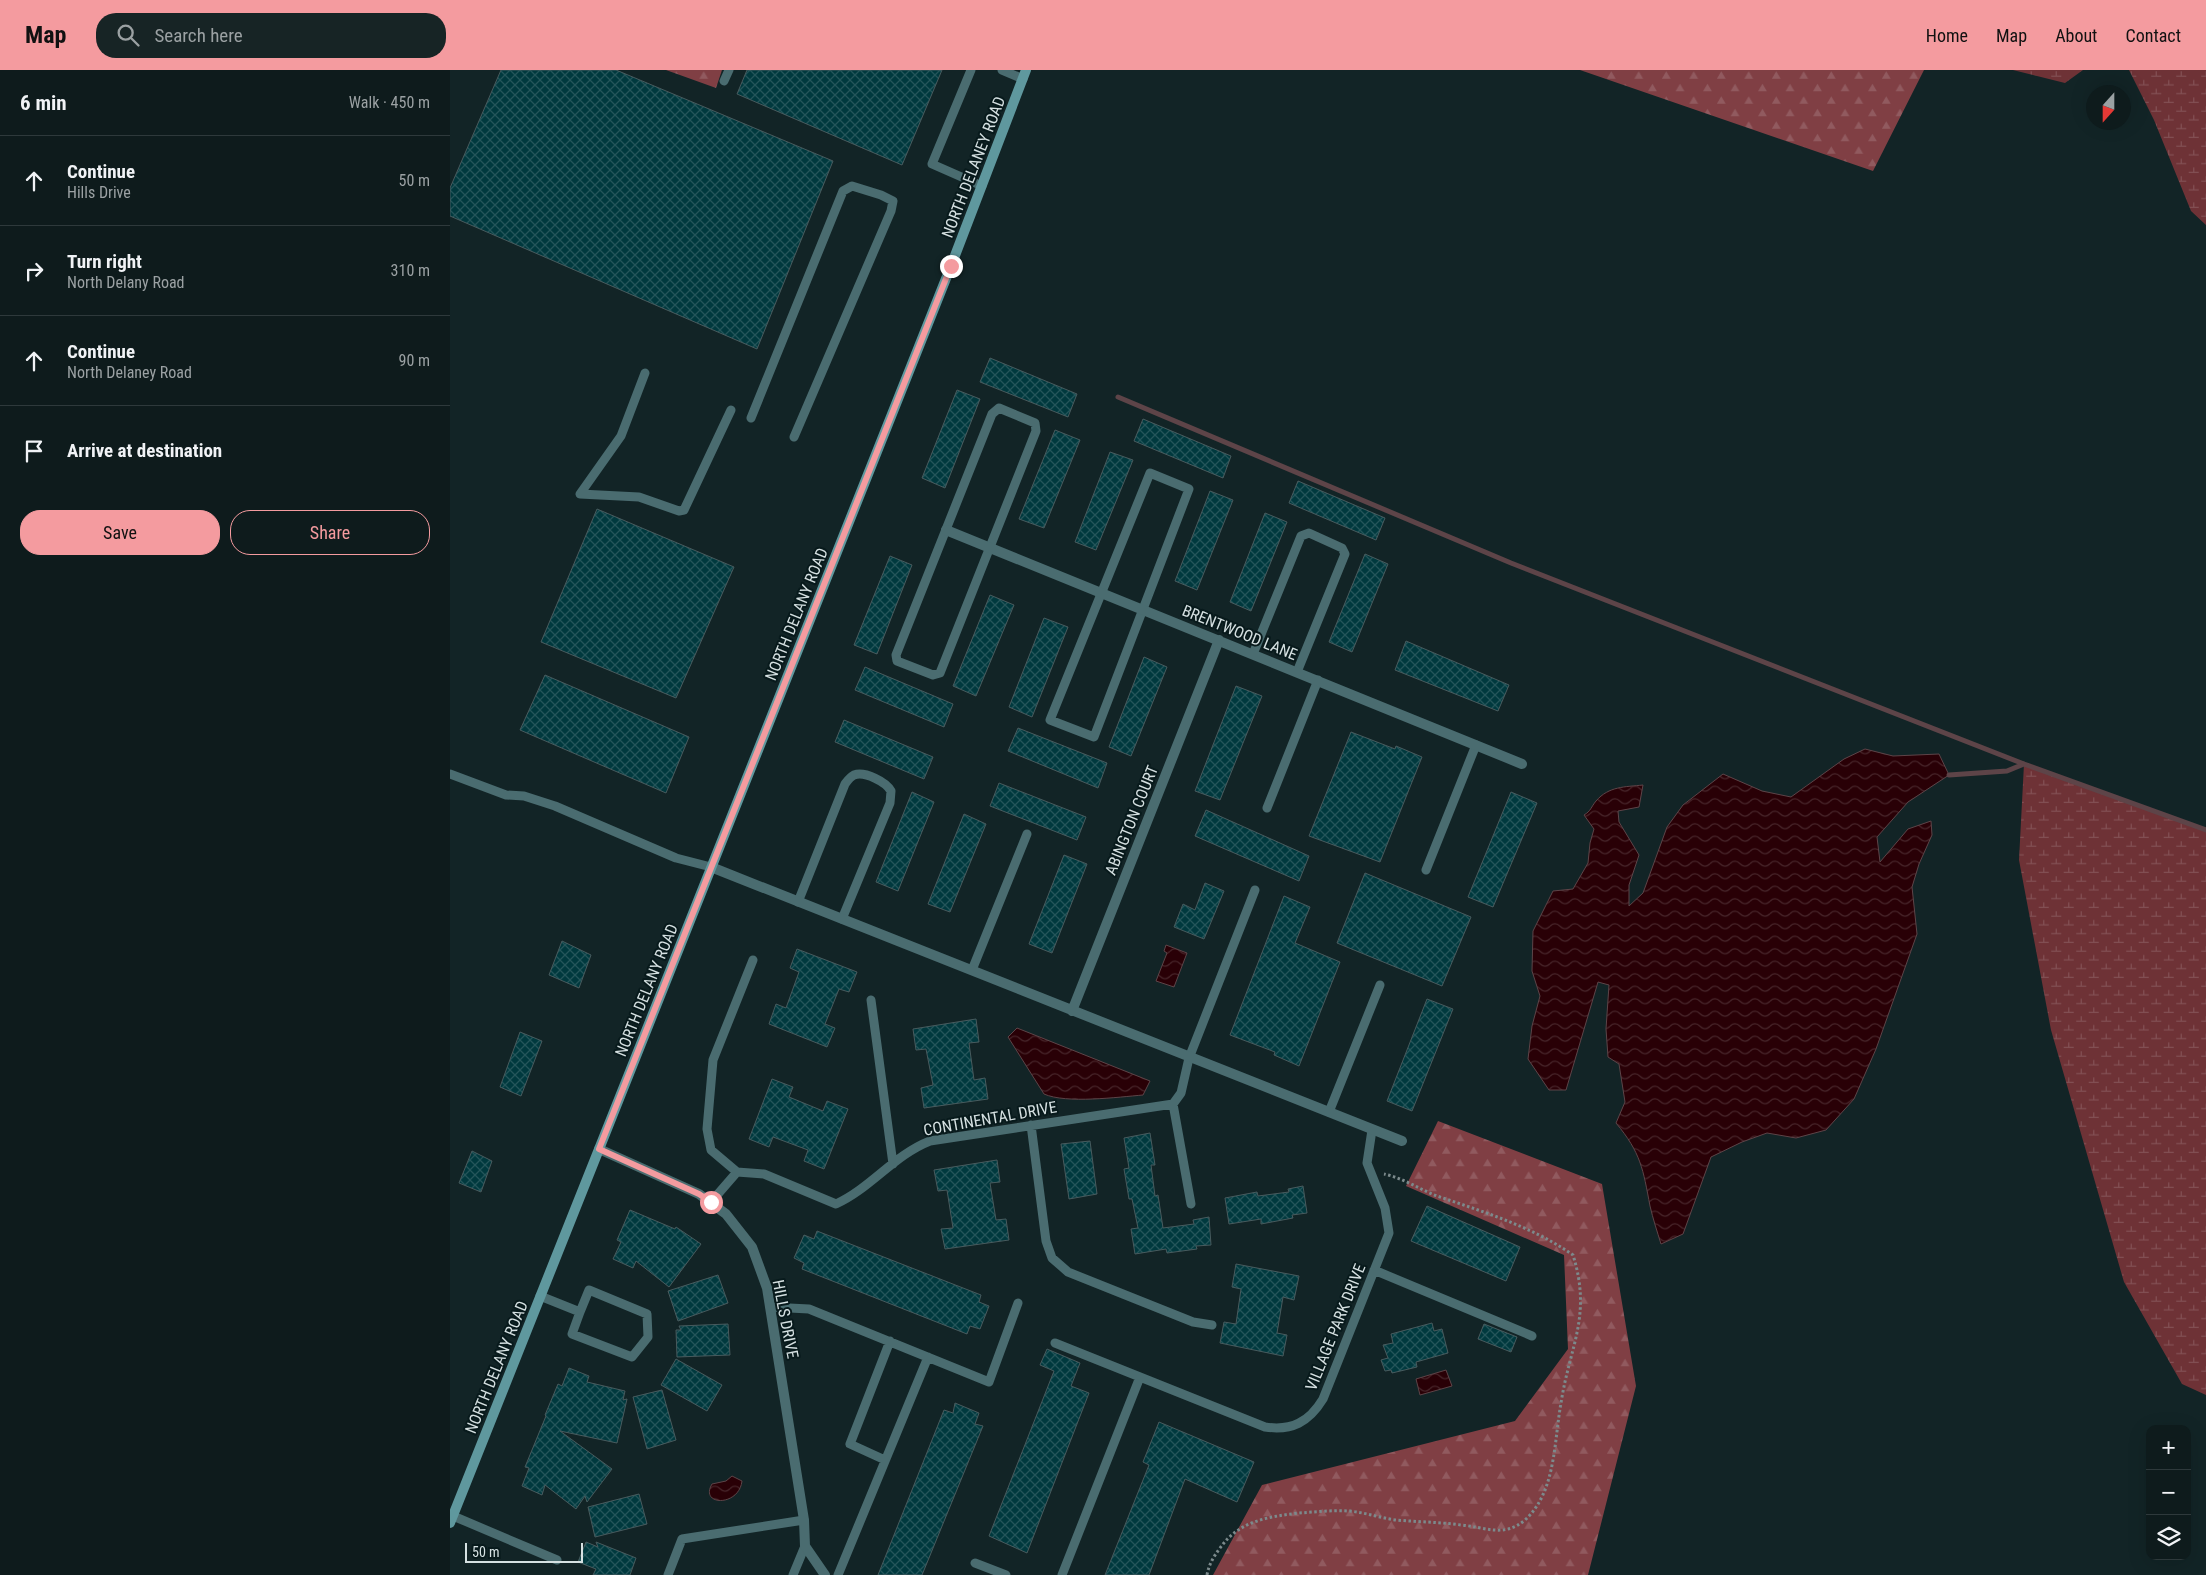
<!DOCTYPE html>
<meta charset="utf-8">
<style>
:root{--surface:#0e1b1c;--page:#172425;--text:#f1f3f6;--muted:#9ba1a3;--line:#2e393b;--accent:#f49b9f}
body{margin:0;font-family:"Roboto Condensed",sans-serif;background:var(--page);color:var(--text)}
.controls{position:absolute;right:15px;bottom:15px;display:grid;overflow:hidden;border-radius:10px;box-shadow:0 5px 20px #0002}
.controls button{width:45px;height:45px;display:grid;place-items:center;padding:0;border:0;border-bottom:1px solid var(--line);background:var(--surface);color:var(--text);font:25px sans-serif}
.compass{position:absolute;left:1636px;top:15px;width:45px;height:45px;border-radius:50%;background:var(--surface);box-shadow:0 5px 20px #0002;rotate:201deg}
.scale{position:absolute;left:15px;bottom:12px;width:118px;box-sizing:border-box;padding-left:5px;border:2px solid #d6e1e2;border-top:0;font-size:14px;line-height:18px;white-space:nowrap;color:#d6e1e2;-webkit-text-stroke:4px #081a1c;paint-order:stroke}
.stop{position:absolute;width:15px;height:15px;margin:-11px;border:4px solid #f49b9f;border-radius:50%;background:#fff}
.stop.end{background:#f49b9f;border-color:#fff;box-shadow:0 1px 5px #0008}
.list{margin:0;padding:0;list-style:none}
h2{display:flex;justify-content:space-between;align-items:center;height:65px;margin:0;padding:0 20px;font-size:21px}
h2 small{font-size:16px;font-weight:400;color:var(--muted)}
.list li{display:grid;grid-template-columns:32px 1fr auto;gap:15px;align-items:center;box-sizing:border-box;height:90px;padding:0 20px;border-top:1px solid var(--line)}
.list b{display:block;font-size:19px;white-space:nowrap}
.list p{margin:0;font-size:16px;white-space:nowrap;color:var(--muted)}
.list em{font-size:16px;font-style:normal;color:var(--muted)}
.actions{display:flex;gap:10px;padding:15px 20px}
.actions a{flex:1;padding:11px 0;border:1px solid var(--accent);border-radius:20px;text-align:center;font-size:18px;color:var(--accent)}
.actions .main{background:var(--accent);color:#111}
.icon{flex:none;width:28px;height:28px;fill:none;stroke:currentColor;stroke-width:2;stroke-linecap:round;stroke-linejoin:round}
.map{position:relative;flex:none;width:1756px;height:1505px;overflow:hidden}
header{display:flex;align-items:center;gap:30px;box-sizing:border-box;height:70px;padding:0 25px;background:var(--accent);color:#111}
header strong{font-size:24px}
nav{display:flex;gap:28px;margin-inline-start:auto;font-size:18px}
.search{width:350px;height:45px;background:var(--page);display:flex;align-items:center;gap:12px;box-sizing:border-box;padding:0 18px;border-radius:20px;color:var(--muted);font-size:19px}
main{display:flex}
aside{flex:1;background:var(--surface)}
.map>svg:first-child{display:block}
</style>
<header>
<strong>Map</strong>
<div class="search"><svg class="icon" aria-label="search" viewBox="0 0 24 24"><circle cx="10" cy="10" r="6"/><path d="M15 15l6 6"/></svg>Search here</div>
<nav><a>Home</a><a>Map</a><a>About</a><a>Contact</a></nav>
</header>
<main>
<aside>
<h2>6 min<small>Walk · 450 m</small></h2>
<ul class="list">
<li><svg class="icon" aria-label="ahead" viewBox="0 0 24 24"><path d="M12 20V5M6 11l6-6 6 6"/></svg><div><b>Continue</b><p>Hills Drive</p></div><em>50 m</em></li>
<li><svg class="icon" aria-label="right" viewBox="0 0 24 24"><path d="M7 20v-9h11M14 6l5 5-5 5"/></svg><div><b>Turn right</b><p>North Delany Road</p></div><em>310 m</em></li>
<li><svg class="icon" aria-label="ahead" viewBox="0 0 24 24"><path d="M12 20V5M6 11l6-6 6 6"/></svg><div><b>Continue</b><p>North Delaney Road</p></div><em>90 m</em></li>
<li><svg class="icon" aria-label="arrive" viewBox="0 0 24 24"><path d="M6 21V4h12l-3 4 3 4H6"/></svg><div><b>Arrive at destination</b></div></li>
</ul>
<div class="actions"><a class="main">Save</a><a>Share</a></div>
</aside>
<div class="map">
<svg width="1756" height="1505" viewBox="0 0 1756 1505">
<defs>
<pattern id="forest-firs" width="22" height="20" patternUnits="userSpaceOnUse" patternTransform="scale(1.25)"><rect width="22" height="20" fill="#803f44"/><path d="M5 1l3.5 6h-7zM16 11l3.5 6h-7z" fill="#915a5f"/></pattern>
<pattern id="wetland-marsh" width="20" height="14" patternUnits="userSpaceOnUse" patternTransform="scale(1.25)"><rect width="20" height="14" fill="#6e3236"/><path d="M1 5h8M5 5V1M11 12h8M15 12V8" fill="none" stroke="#824f53"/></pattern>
<pattern id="water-waves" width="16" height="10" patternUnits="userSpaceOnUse" patternTransform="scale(1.25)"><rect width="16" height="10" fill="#290006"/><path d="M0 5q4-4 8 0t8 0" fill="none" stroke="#47252a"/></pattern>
<pattern id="building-cross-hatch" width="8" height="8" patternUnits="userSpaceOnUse" patternTransform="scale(1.25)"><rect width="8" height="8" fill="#00393e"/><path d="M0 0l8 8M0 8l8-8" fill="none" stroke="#24555a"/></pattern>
</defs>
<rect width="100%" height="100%" fill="#122426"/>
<!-- forest -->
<path fill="url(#forest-firs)" d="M216,0H272L266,18Z
M1130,0H1474L1423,101Z
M988,1051L1152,1114L1186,1316L1138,1505H763L812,1415L1065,1351L1118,1279L1114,1185L956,1116Z"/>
<!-- wetland -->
<path fill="url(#wetland-marsh)" d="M1563,0H1633L1615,13Z
M1679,0H1756V155L1741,141L1704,50Z
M1574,694L1756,760V1325L1732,1314L1674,1212L1601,960L1569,790Z"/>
<!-- water -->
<path fill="url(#water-waves)" stroke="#5d4448" d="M1415,679L1443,686L1489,684L1499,705L1458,732L1427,767L1430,792L1458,759L1481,751L1482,765L1469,794L1462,817L1467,864L1426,979L1404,1029L1376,1060L1346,1068L1317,1063L1292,1072L1261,1087L1233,1164L1211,1174C1207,1161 1203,1149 1200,1136C1193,1099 1191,1083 1166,1053L1175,1032L1169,994L1158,987L1156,959L1159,915L1148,912L1116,1020H1099L1078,989L1082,956L1090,926L1082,901L1083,861L1103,821L1123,819L1138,793L1140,773L1144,759L1134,745C1141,741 1141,737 1146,731C1159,716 1175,717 1193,715L1189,737L1168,741L1169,752L1189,785L1179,815V836L1193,823L1217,757L1233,735L1273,704L1312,721L1341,727L1394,689Z
M716,875L737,883L724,917L706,911L717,883L714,881Z
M567,958L700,1011L693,1025C669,1027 616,1034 594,1024L558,967Z
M996,1300L1002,1316L970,1325L966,1309Z
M282,1406L292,1411C289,1437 249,1436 262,1414L276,1411Z"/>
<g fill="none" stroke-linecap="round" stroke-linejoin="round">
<!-- stream -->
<path stroke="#5d4448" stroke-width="5" d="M668,327L1061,493L1574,694L1756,760
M1499,705L1557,701L1574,694"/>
</g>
<!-- building -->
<path fill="url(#building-cross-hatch)" stroke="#485b5e" d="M51,0H166L383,91L307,279L0,146V118Z
M297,0H492L452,95L287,24Z
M540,288L627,324L618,347L530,312Z
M507,320L530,329L495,418L472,408Z
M693,349L781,386L773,408L684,371Z
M605,360L630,370L594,458L569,449Z
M660,382L683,390L646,480L625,472Z
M848,411L935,448L926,470L839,433Z
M760,421L783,430L747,520L725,511Z
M147,439L284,497L226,628L91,572Z
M815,443L837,452L801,541L780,532Z
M915,484L938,494L902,582L879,572Z
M440,486L462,495L427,584L404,575Z
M540,525L564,535L526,626L503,616Z
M594,548L618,557L582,647L559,637Z
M956,571L1059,615L1048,641L945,600Z
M694,587L717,597L681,686L659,677Z
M415,597L503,634L494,657L405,620Z
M95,605L239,667L216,723L70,660Z
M786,616L812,626L770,730L745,721Z
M394,650L483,687L474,709L385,672Z
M568,658L657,693L648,718L558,681Z
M901,662L945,679L946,676L972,687L930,792L859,766Z
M549,713L636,747L627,770L540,736Z
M462,722L484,732L448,821L426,812Z
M1061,722L1087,733L1043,837L1018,827Z
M756,740L859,786L849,811L745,766Z
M514,744L536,754L500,842L478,834Z
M614,785L637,794L602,883L579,874Z
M915,803L1021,847L992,916L887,873Z
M755,813L774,821L754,869L724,857L733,834L745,840Z
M834,826L860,837L845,873L890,892L849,996L824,985L825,982L780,965Z
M112,871L141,885L129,918L99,905Z
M347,879L407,902L399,922L389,919L375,954L385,958L377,977L319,954L326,934L336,938L349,902L340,898Z
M977,929L1003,939L962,1041L937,1031Z
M526,949L529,972L519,973L524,1010L535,1008L538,1029L474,1038L471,1018L483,1015L476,979L466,980L463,959Z
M70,962L92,971L71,1026L50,1017Z
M322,1009L343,1017L339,1027L373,1041L377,1031L398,1039L374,1099L354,1091L358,1080L323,1067L319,1077L299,1069Z
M700,1063L705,1095H701L705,1126L708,1125L713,1158L744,1154L743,1150L759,1147L761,1175L746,1176L747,1179L717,1183L716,1179L685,1184L681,1159L688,1158L682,1129H679L674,1099L679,1098L674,1068Z
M640,1071L647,1124L619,1129L611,1074Z
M22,1081L42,1091L31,1122L9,1113Z
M547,1090L550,1112L540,1113L546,1150L556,1149L559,1170L495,1179L491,1159L503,1158L497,1120L488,1121L484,1100Z
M853,1116L857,1143L842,1145L843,1148L811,1154V1149L779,1154L775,1128L807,1122L808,1126L839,1122L838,1119Z
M977,1136L1070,1177L1056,1211L961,1171Z
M180,1140L225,1159L226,1157L251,1174L219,1217L186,1191L183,1198L163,1189L171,1172L167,1170Z
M367,1161L531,1225L529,1232L539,1236L530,1259L520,1256L517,1264L352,1199L354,1193L344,1188L354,1165L364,1169Z
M786,1194L849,1206L844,1230L833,1227L827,1263L837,1265L833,1286L770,1273L774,1252L786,1254L791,1219L782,1217Z
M268,1205L278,1233L228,1251L218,1221Z
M982,1253L984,1261L992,1259L998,1283L966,1292L967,1297L942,1303L941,1300L935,1301L931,1290L938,1288L933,1275L943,1273L941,1264Z
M278,1254L280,1285L227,1287L226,1260H231L229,1256Z
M1034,1254L1067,1267L1061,1282L1028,1269Z
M597,1279L630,1293L621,1316L639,1323L577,1483L539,1466L604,1301L590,1295Z
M226,1289L272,1315L257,1341L211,1315Z
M119,1298L139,1306L137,1312L175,1321L173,1330L177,1329L167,1373L110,1361L162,1399L137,1432L135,1426L126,1439L95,1415L92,1425L72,1416L79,1398L75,1397L96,1346L95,1345L108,1314L112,1316Z
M212,1320L226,1370L197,1379L183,1327Z
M505,1333L529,1343L525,1354L533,1356L472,1505H428L494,1340L503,1343Z
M709,1352L804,1392L787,1432L735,1409L699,1505H655L699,1395L693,1392Z
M189,1424L197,1454L145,1467L138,1437Z
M136,1472L148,1477L146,1472L186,1488L180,1505H143L146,1499L128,1492Z"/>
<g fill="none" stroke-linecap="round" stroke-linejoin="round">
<!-- path -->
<path stroke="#7c8a8c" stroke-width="3" stroke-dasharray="2.5 2.5" stroke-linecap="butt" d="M757,1505C759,1494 763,1488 770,1478C789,1451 817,1447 849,1443C865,1442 882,1440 898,1441C914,1442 930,1448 946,1450C968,1452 989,1452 1011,1455C1035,1457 1054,1468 1075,1450C1106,1422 1104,1371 1111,1333C1120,1275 1142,1246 1123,1185C1083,1157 1034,1142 987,1126C969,1119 953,1108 934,1104"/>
<!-- lane -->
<path stroke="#4a6c70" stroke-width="9" d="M521,0L482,94L532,116
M552,0L573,9
M274,11L279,0
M549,338L585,353L586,361L490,603L483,605L447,591L446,585L542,344Z
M301,348L393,121L402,116L431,125L443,131L441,141L344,367
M700,403L739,419L644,667L600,650Z
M130,424L189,427L229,441L234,440L281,340
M130,424L171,366L195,303
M803,584L851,466L859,463L892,478L895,484L847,602
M0,704L56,725L74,726L105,736L226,788L261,797
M817,738L868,610
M976,800L1026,675
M348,832L395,714C398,710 400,707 404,705C415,701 436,712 441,721L440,733L392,849
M522,900L577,764
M421,930L443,1094
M723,1034L741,1134
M879,1042L930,915
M581,1055L596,1171L602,1188L618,1202L743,1252L762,1255
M287,1102L261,1080L257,1059L263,990L303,890
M261,1132L287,1102L314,1104L386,1134C421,1118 444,1085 480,1071L723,1034L731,1023L739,988L805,820
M924,1200L1082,1266
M90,1226L130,1242L122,1264L182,1287L198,1267L197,1244L139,1220L130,1242
M320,1237L359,1239L539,1312L568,1233
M605,1273L815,1357C842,1361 859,1352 873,1329L939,1163L935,1138L917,1093L922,1060
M435,1390L400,1374L440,1271
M3,1446L107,1490
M525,1493L556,1505
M218,1505L232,1469L354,1450
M343,1505L355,1476
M388,1505L478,1287
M612,1505L690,1307"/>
<!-- street -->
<path stroke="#4a6c70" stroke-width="10" d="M496,460L1072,694
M261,797L952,1071
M622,941L769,570
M149,1079L249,1124L276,1144L302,1177L317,1218L354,1450L355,1476L375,1505"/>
<!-- secondary -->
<path stroke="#5f989e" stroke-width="10" d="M0,1453L501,196L576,0"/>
</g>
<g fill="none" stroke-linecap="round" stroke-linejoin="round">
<!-- route -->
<path stroke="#f49b9f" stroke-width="6" d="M261,1132L249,1124L149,1079L501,196"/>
</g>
<g text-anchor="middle" stroke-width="4" stroke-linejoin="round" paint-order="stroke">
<!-- street labels -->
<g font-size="16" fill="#d6e1e2" stroke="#081a1c">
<text transform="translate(523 97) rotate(-69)" y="6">NORTH DELANEY ROAD</text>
<text transform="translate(346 544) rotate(-68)" y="6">NORTH DELANY ROAD</text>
<text transform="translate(790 562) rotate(22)" y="6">BRENTWOOD LANE</text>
<text transform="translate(681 750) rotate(-68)" y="6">ABINGTON COURT</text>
<text transform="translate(196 920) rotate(-68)" y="6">NORTH DELANY ROAD</text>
<text transform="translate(540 1048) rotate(-10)" y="6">CONTINENTAL DRIVE</text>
<text transform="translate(336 1249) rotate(79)" y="6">HILLS DRIVE</text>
<text transform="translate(885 1257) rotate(-68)" y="6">VILLAGE PARK DRIVE</text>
<text transform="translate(46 1297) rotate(-68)" y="6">NORTH DELANY ROAD</text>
</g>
</g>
</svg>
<div class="controls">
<button>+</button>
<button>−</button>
<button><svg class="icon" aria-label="layers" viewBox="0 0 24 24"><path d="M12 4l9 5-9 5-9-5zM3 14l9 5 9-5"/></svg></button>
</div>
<svg class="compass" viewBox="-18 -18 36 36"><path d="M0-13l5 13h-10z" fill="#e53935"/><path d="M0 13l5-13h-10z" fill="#9ba1a3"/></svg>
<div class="scale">50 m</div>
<div class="stop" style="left:261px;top:1132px"></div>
<div class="stop end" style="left:501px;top:196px"></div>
</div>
</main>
